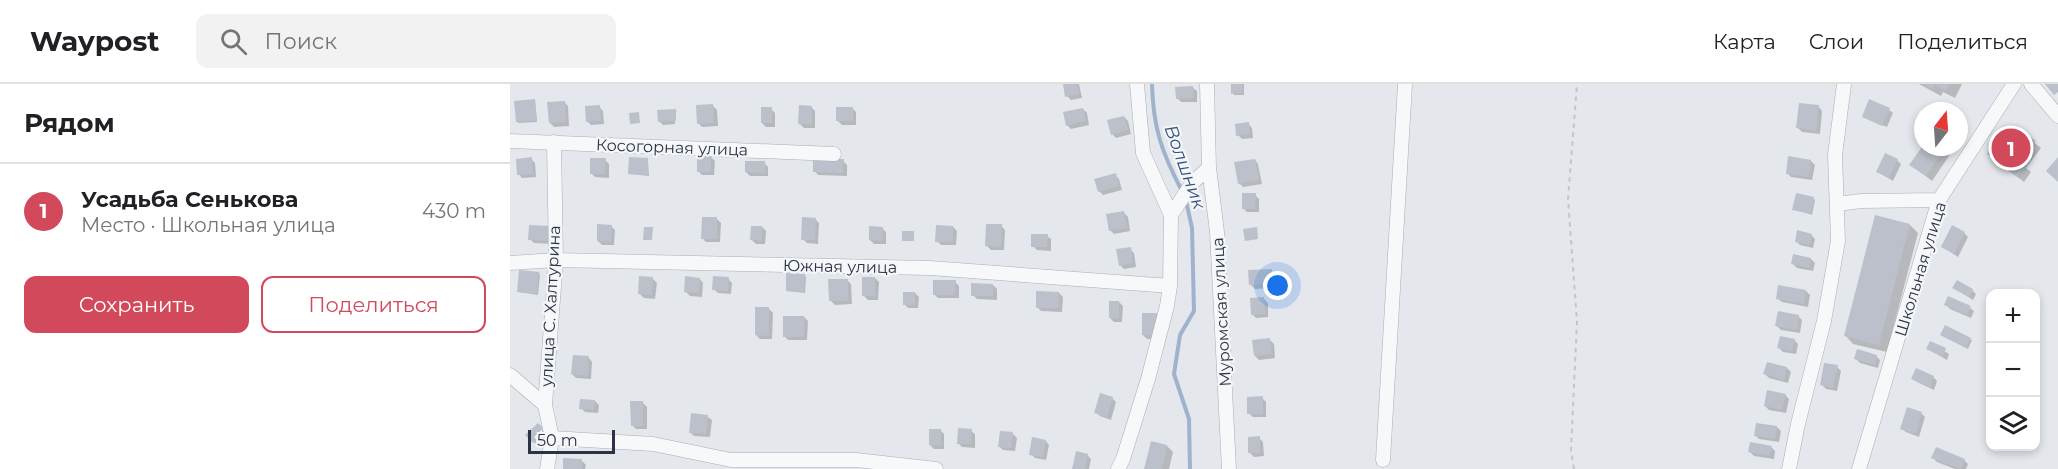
<!DOCTYPE html>
<html lang="ru">
<meta charset="utf-8">
<style>
:root{--surface:#fff;--page:#f2f2f2;--text:#202124;--muted:#757577;--line:#e0e0e0;--accent:#d1495b}
body{margin:0;font-family:Montserrat,sans-serif;background:var(--page);color:var(--text)}
.controls{position:absolute;right:18px;bottom:18px;display:grid;overflow:hidden;border-radius:12px;box-shadow:0 3px 9px #0003}
.controls button{width:54px;height:54px;display:grid;place-items:center;padding:0;border:0;border-bottom:2px solid var(--line);background:var(--surface);color:var(--text);font:30px sans-serif}
.compass{position:absolute;left:1404px;top:18px;width:54px;height:54px;border-radius:50%;background:var(--surface);box-shadow:0 3px 9px #0003;rotate:17deg}
.scale{position:absolute;left:18px;bottom:15px;width:87px;box-sizing:border-box;padding-left:6px;border:3px solid #2b3445;border-top:0;font-size:16px;line-height:21px;white-space:nowrap;color:#2b3445;-webkit-text-stroke:4px #f4f6f9;paint-order:stroke}
.you{position:absolute;left:768px;top:202px;width:21px;height:21px;margin:-15px;border:4px solid #fff;border-radius:50%;background:#1a73e8;box-shadow:0 0 0 9px #1a73e833}
.badge{display:grid;place-items:center;width:39px;height:39px;border-radius:50%;background:var(--accent);color:#fff;font-size:20px;font-weight:700}
.pin{position:absolute;translate:-50% -50%;border:3px solid #fff;box-shadow:0 2px 6px #0006}
.list{margin:0;padding:0;list-style:none}
h2{display:flex;justify-content:space-between;align-items:center;height:78px;margin:0;padding:0 24px;font-size:26px}
h2 small{font-size:20px;font-weight:400;color:var(--muted)}
.list li{display:grid;grid-template-columns:39px 1fr auto;gap:18px;align-items:center;box-sizing:border-box;height:96px;padding:0 24px;border-top:2px solid var(--line)}
.list b{display:block;font-size:22px;white-space:nowrap}
.list p{margin:0;font-size:20px;white-space:nowrap;color:var(--muted)}
.list em{font-size:20px;font-style:normal;color:var(--muted)}
.actions{display:flex;gap:12px;padding:18px 24px}
.actions a{flex:1;padding:14px 0;border:2px solid var(--accent);border-radius:12px;text-align:center;font-size:21px;color:var(--accent)}
.actions .main{background:var(--accent);color:#fff}
.icon{flex:none;width:33px;height:33px;fill:none;stroke:currentColor;stroke-width:2;stroke-linecap:round;stroke-linejoin:round}
.map{position:relative;flex:none;width:1548px;height:385px;overflow:hidden}
header{display:flex;align-items:center;gap:36px;box-sizing:border-box;height:84px;padding:0 30px;background:var(--surface);border-bottom:2px solid var(--line)}
header strong{font-size:28px}
nav{display:flex;gap:33px;margin-inline-start:auto;font-size:21px}
.search{width:420px;height:54px;background:var(--page);display:flex;align-items:center;gap:15px;box-sizing:border-box;padding:0 21px;border-radius:12px;color:var(--muted);font-size:22px}
main{display:flex}
aside{flex:1;background:var(--surface)}
.map>svg:first-child{display:block}
</style>
<header>
<strong>Waypost</strong>
<div class="search"><svg class="icon" aria-label="search" viewBox="0 0 24 24"><circle cx="10" cy="10" r="6"/><path d="M15 15l6 6"/></svg>Поиск</div>
<nav><a>Карта</a><a>Слои</a><a>Поделиться</a></nav>
</header>
<main>
<aside>
<h2>Рядом<small></small></h2>
<ul class="list">
<li><span class="badge">1</span><div><b>Усадьба Сенькова</b><p>Место · Школьная улица</p></div><em>430 m</em></li>
</ul>
<div class="actions"><a class="main">Сохранить</a><a>Поделиться</a></div>
</aside>
<div class="map">
<svg width="1548" height="385" viewBox="0 0 1548 385">
<rect width="100%" height="100%" fill="#e4e7ec"/>
<!-- shadow -->
<path fill="#0003" d="M554,0H569L572,14L561,16L557,12Z
M722,0H734V11H724Z
M1409,0H1452L1445,14L1433,8L1431,12Z
M683,4L687,7V18H671L667,14Z
M25,17L27,38L9,39L7,38Z
M54,18L58,22L59,42L44,43L40,39Z
M203,22L207,26L208,42L192,43L188,39Z
M89,23L93,27L94,40L81,41L77,37Z
M301,23L305,27V44H294L290,40Z
M1309,23L1312,27L1310,50L1292,48L1288,44Z
M342,24L346,28V41H332L328,37Z
M261,25L265,29V43H256L252,39Z
M573,25L577,29L579,41L561,45L557,41Z
M165,26L167,28H164L165,40L153,41L149,37Z
M1379,26L1383,29L1377,43L1353,33Z
M614,33L618,37L621,50L606,54L602,50Z
M738,40L742,44L743,54L732,55L728,51Z
M1509,46L1531,64L1516,84L1521,88L1514,98L1485,76L1491,61L1503,55Z
M1413,63H1445L1422,97L1401,81Z
M201,73L205,77L204,91H192L188,87Z
M21,75L25,79L26,93L12,94L9,90Z
M95,76L99,80V94L85,93L81,89Z
M138,76L139,92L120,90Z
M745,76L748,80L752,100L733,103L729,99Z
M1387,76L1391,80L1383,97L1368,88Z
M333,77L337,81V92L308,91L305,87Z
M1301,77L1305,81L1302,96L1281,93L1277,89Z
M254,79L258,83V92H240L236,88Z
M605,91L609,95L612,106L593,111L589,107Z
M745,111L749,115V128H737L733,124Z
M1304,115L1305,116L1302,131L1284,125Z
M614,129L618,133L620,147L604,150L600,146Z
M207,135L211,139L210,158H196L192,154Z
M305,135L309,139L308,160L297,159L293,155Z
M1400,141L1408,149L1377,268L1343,260L1335,251Z
M101,142L105,146L104,161H92L88,157Z
M491,142L495,146L494,166H481L477,162Z
M20,143L43,160L24,159L20,155Z
M252,143L256,147L255,160H246L242,156Z
M443,143L447,147L446,161H431L427,157Z
M372,144L376,148V160H364L360,156Z
M1454,149L1458,153L1448,173L1433,163Z
M1301,151L1305,155L1303,164L1290,161L1286,157Z
M537,152L541,155V167L527,166L523,162Z
M620,165L624,169L626,183L614,185L610,181Z
M1301,175L1305,179L1303,187L1287,184L1283,180Z
M761,187L765,191L766,204L745,205L741,201Z
M29,189L30,191L28,211L9,208Z
M294,191L296,193L295,209L277,207Z
M365,194L369,198L368,216H358L354,212Z
M143,195L147,199L145,215L134,214L130,210Z
M190,195L193,199L192,213L180,212L176,208Z
M218,195L222,199L221,210L208,209L204,205Z
M337,196L341,200L342,220L325,221L321,217Z
M445,198L449,202V214H428L424,210Z
M483,201L487,205V216L467,215L463,211Z
M1444,204L1462,206L1466,210L1463,216Z
M1296,207L1300,211L1298,223L1272,218L1268,215Z
M405,209L409,213L408,224H398L394,220Z
M549,209L553,213L552,228L531,227L527,223Z
M754,215L758,219V233L746,234L742,230Z
M609,218L613,222L612,238H604L600,234Z
M1436,221L1460,224L1464,227L1461,234L1440,225Z
M259,225L263,229L262,255H250L246,251Z
M646,230L650,234V255H637L633,251Z
M1288,232L1292,236L1290,249L1271,246L1267,242Z
M294,233L298,237L297,256H278L274,252Z
M1432,251L1460,255L1462,256L1458,265Z
M760,256L764,260L765,274L749,276L745,272Z
M1284,256L1288,260L1286,270L1273,268L1269,264Z
M1420,259L1439,270L1437,276L1418,265Z
M1366,272L1370,276L1368,284L1350,279L1346,275Z
M79,274L82,278L81,295L66,294L62,290Z
M1327,283L1331,287L1327,307L1316,305L1312,301Z
M1277,284L1281,288L1278,299L1259,294L1255,290Z
M1423,293L1427,297L1424,306L1407,298L1403,294Z
M1275,311L1279,315L1276,329L1259,326L1255,322Z
M602,314L606,318L601,336L590,332L586,328Z
M752,314L756,318V333H743L739,329Z
M85,317L89,321L88,329L75,328L71,324Z
M133,319L137,323V345H126L122,341Z
M1411,329L1415,333L1409,353L1396,348L1392,345Z
M198,333L202,336L200,353L184,352L180,348Z
M28,341L38,352L28,362L17,351Z
M1267,343L1271,347L1269,358L1249,355L1245,351Z
M430,346L434,350V365H424L420,361Z
M461,347L465,350V364L452,363L448,359Z
M503,350L507,354L505,367L493,366L489,362Z
M749,354L753,358L754,372L744,373L740,369Z
M536,357L539,361L536,376L525,374L521,370Z
M657,362L663,368L659,385H636Z
M1486,362H1501L1499,367Z
M1261,363L1265,367L1264,375L1244,372L1240,368Z
M577,371L581,375L579,385H564Z
M1423,374L1454,376L1458,380L1456,385H1445L1427,378Z
M72,377L76,381L75,385H54Z"/>
<g fill="none" stroke-linecap="round" stroke-linejoin="round">
<!-- stream -->
<path stroke="#9fb4cc" stroke-width="4" d="M642,0C643,44 652,69 672,107
M676,117L682,144L684,227L670,251L664,290L679,335L680,385"/>
</g>
<!-- building -->
<path fill="#bbc0ca" d="M553,0H567L569,10L555,13Z
M721,0H733V9L721,10Z
M1412,0H1440L1436,7L1425,1L1423,5Z
M1535,0H1548V8L1544,11Z
M683,2L684,14L666,15L665,3Z
M25,15L27,37L6,38L4,17Z
M1359,15L1380,24L1372,42L1352,33Z
M55,17L56,38L39,39L37,18Z
M1289,19L1309,21L1306,47L1286,44Z
M203,20L204,39L187,40L186,21Z
M90,21L91,37L76,38L75,22Z
M289,21L302,22V41L288,40Z
M251,23H262V39H251Z
M326,23H343V37H326Z
M573,24L576,37L556,42L553,28Z
M166,25V37L148,38L147,26Z
M129,28L130,39L120,40L119,29Z
M614,32L618,46L601,51L597,36Z
M739,38L740,50L726,52L725,40Z
M1509,44L1526,57L1511,77L1516,81L1507,93L1477,70L1487,57L1490,59L1498,49L1503,53Z
M1412,63H1435L1416,92L1399,81Z
M1375,69L1388,75L1379,94L1366,88Z
M187,71H201V88H187Z
M1278,72L1301,76L1299,93L1276,90Z
M22,73L23,90L7,91L6,75Z
M119,73L138,74V91L118,90Z
M1548,73V98L1536,87Z
M80,74H96L95,90H80Z
M303,74L334,75L333,89L303,88Z
M745,75L749,96L728,100L724,78Z
M235,77H255V89L235,88Z
M606,89L609,102L588,108L584,95Z
M732,109H746L745,125H732Z
M1286,109L1304,113L1301,130L1282,126Z
M614,127L617,144L599,147L596,130Z
M1365,131L1400,140L1369,261L1334,252Z
M192,133H207V155H191Z
M292,133L306,134L305,156H291Z
M87,140L102,141L101,158L87,157Z
M476,140H492L491,163L475,162Z
M19,141L40,142V157L18,156Z
M426,141L443,142V158H425Z
M1442,141L1455,148L1444,170L1431,163Z
M241,142H252V157L240,156Z
M359,142L373,143L372,157L359,156Z
M134,143H143L142,156H133Z
M747,143L748,155L735,157L733,145Z
M1287,146L1302,150L1299,161L1285,158Z
M392,147H404V157H392Z
M521,150H538L537,163H521Z
M621,163L623,179L609,182L606,165Z
M1283,170L1301,174L1299,184L1281,180Z
M762,185L763,200L739,201L738,186Z
M9,186L29,188L27,210L7,208Z
M276,189L295,190L294,208L276,207Z
M129,192L143,193L142,211L128,210Z
M175,192L190,194L189,209L174,208Z
M203,192L219,193L218,207L202,206Z
M352,193H365V212H352Z
M318,195H338V217H319Z
M423,196H446L445,211H423Z
M1447,196L1463,205L1459,213L1442,204Z
M461,199L483,200V212H461Z
M1268,201L1296,206L1294,220L1266,215Z
M526,207L549,208V224H526Z
M393,208H405V221H393Z
M1438,212L1461,222L1457,231L1434,221Z
M754,213L755,230L741,231L740,214Z
M599,217H609V234H599Z
M245,223H259V252L245,251Z
M1268,227L1289,231L1287,246L1265,242Z
M632,229H647L646,252L632,251Z
M273,232H294V253H273Z
M1435,241L1461,254L1456,264L1430,251Z
M1270,252L1285,255L1282,267L1267,264Z
M760,254L762,270L744,272L742,256Z
M1420,257L1436,264L1433,273L1416,265Z
M1347,265L1367,271L1365,281L1344,275Z
M63,271L79,272L78,292L61,290Z
M1257,278L1277,283L1274,296L1253,290Z
M1314,279L1328,281L1323,304L1310,301Z
M1406,284L1424,292L1420,303L1401,295Z
M1257,306L1276,310L1272,326L1254,322Z
M590,309L603,313L597,333L584,329Z
M753,312V330H737V313Z
M70,315L85,316L84,326L69,325Z
M120,317H133V342H121Z
M1397,323L1412,328L1406,350L1390,345Z
M181,329L198,331L196,350L179,349Z
M28,339L36,347L23,359L15,351Z
M1246,339L1267,342L1265,355L1244,352Z
M448,344L462,345L461,360H447Z
M419,345H431V361H419Z
M490,347L503,348L501,364L488,363Z
M750,352V369H738V353Z
M522,353L536,356L533,373L519,371Z
M641,357L657,361L652,385H634Z
M1240,358L1262,362L1260,372L1238,368Z
M1426,363L1455,375L1451,385L1421,374Z
M566,367L578,370L575,385H562Z
M53,374L72,375V385H53Z"/>
<g fill="none" stroke-linecap="round" stroke-linejoin="round">
<defs>
<path id="minor" d="M697,0L699,84L707,148L719,385
M1521,0L1548,32
M0,57L324,70
M1328,120L1351,117L1429,116
M661,131L683,98L699,84
M0,179L46,176L420,184L660,202
M0,291L35,321
M42,354L143,360L221,376H346L426,385
M873,376L895,0
M37,385L42,354L35,321L46,176L44,58
M608,385L613,375L638,295L657,222L660,202L661,131L633,69L627,0
M1279,385L1288,340L1314,237L1328,157L1325,71L1334,0
M1349,385L1429,116L1504,0"/>
</defs>
<!-- minor casing -->
<use href="#minor" stroke="#a9aeb7" stroke-width="15"/>
<!-- path -->
<path stroke="#c2c5cb" stroke-width="2" stroke-dasharray="4.5 4.5" stroke-linecap="butt" d="M1064,385L1061,366L1067,238L1058,115L1067,0"/>
<!-- minor -->
<use href="#minor" stroke="#f7f8fa" stroke-width="14"/>
</g>
<g text-anchor="middle" stroke-width="4.5" stroke-linejoin="round" paint-order="stroke">
<!-- street labels -->
<g font-size="16" fill="#2b3445" stroke="#f4f6f9">
<text transform="translate(162 63) rotate(2)" y="6">Косогорная улица</text>
<text transform="translate(330 182) rotate(1)" y="6">Южная улица</text>
<text transform="translate(1410 185) rotate(-73)" y="6">Школьная улица</text>
<text transform="translate(40 222) rotate(-87)" y="6">улица С. Халтурина</text>
<text transform="translate(711 228) rotate(-93)" y="6">Муромская улица</text>
</g>
<!-- water labels -->
<g font-size="18" font-style="italic" fill="#34527a" stroke="#f4f6f9">
<text transform="translate(675 83) rotate(70)" y="6">Волшник</text>
</g>
</g>
</svg>
<div class="controls">
<button>+</button>
<button>−</button>
<button><svg class="icon" aria-label="layers" viewBox="0 0 24 24"><path d="M12 4l9 5-9 5-9-5zM3 14l9 5 9-5"/></svg></button>
</div>
<svg class="compass" viewBox="-18 -18 36 36"><path d="M0-13l5 13h-10z" fill="#e53935"/><path d="M0 13l5-13h-10z" fill="#757577"/></svg>
<div class="scale">50 m</div>
<div class="you"></div>
<div class="pin badge" style="left:1501px;top:64px">1</div>
</div>
</main>
